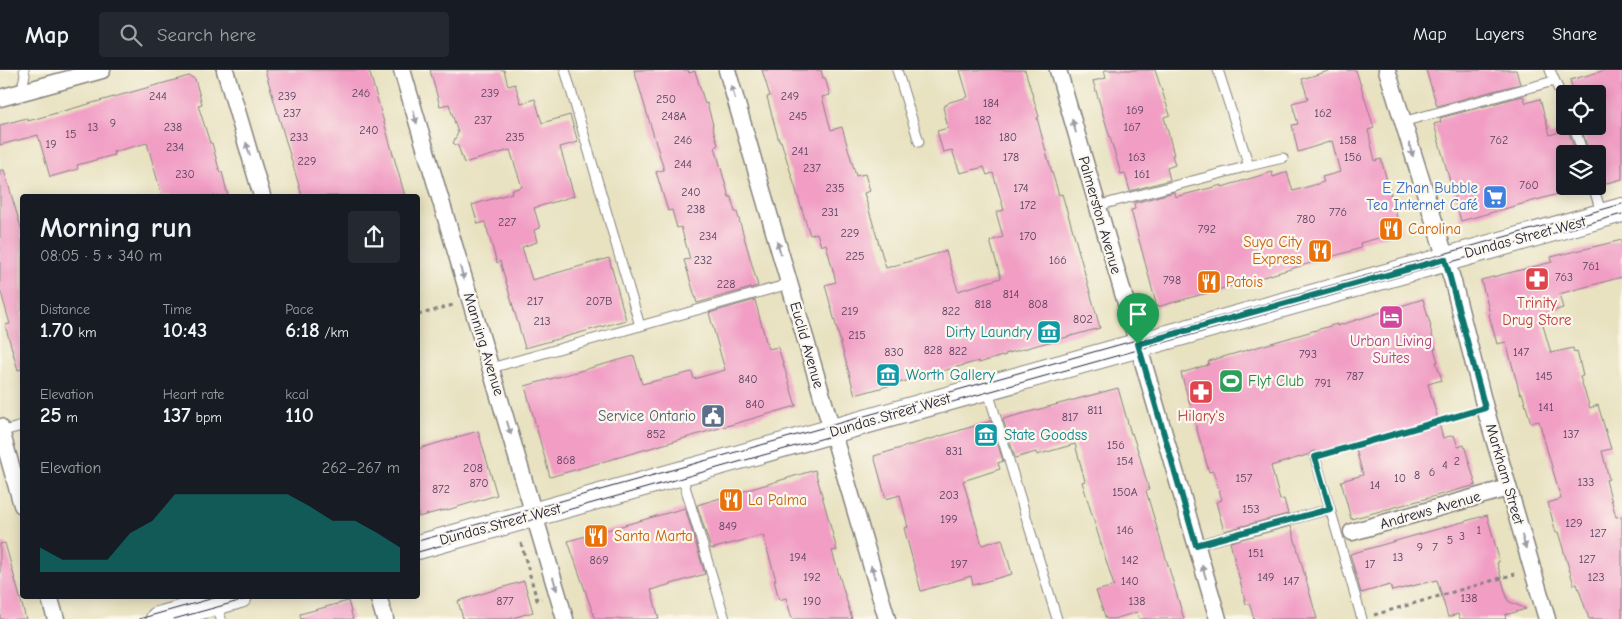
<!DOCTYPE html>
<html lang="en">
<head>
<meta charset="utf-8">
<style>
  :root { --surface:#171b24; --page:#242831; --text:#f1f3f6; --muted:#9ea1a6; --line:#363941; --accent:#0f766e }
  body { margin:0; font-family:"Comic Neue",sans-serif; background:var(--page); color:var(--text); height:100vh; display:flex; flex-direction:column; font-size:19px; white-space:nowrap }
  * { box-sizing:border-box; margin:0 }
  p { font-size:16px; color:var(--muted) }
  .icon { flex:none; width:28px; height:28px; fill:none; stroke:currentColor; stroke-width:2; stroke-linecap:round; stroke-linejoin:round }
  .map { position:relative; flex:1; overflow:hidden }
  .details { position:absolute; left:20px; top:124px; width:400px; height:405px; display:flex; flex-direction:column; background:var(--surface); border-radius:5px; box-shadow:0 2px 12px #0003 }
  .details>* { flex:none }
  .buttons { position:absolute; left:1556px; top:15px; display:grid; gap:10px }
  .buttons a { display:grid; place-items:center; width:50px; height:50px; border-radius:5px; background:var(--surface); box-shadow:0 2px 12px #0003; font-size:25px }
  .pin { position:absolute; display:grid; place-items:center; width:42px; height:42px; color:#fff; margin:-51px -21px; border-radius:50% 50% 50% 0; rotate:-45deg; box-shadow:0 0 5px #0007 }
  .pin .icon { rotate:45deg }
  .round { display:grid; place-items:center; flex:none; width:52px; height:52px; border-radius:5px; background:var(--page) }
  .summary { display:flex; align-items:center; justify-content:space-between; height:85px; padding:0 20px }
  h1 { font-size:28px; font-weight:800; line-height:38px }
  .metrics { display:grid; grid-template-columns:repeat(3,1fr); gap:8px; height:85px; padding:5px 20px }
  .metrics div { display:grid; align-content:center }
  .metrics b { font-size:21px; font-weight:800 }
  .metrics small { font-size:14px; font-weight:400 }
  .metrics p { font-size:14px }
  .chart { height:140px; padding:10px 20px }
  .chart p { display:flex; justify-content:space-between }
  .chart svg { width:100%; height:90px; margin-top:5px; fill:var(--accent); opacity:.7 }
  header { display:flex; align-items:center; gap:30px; box-sizing:border-box; height:70px; padding:0 25px; background:var(--surface); border-bottom:1px solid var(--line) }
  header strong { font-size:24px }
  nav { display:flex; gap:28px; margin-inline-start:auto; font-size:18px }
  .search { width:350px; height:45px; background:var(--page); display:flex; align-items:center; gap:12px; box-sizing:border-box; padding:0 18px; border-radius:5px; color:var(--muted); font-size:19px }
  .map>svg:first-child { display:block }
</style>
</head>
<body>
<header>
<strong>Map</strong>
<div class="search"><svg class="icon" aria-label="search" viewBox="0 0 24 24"><circle cx="10" cy="10" r="6"/><path d="M15 15l6 6"/></svg>Search here</div>
<nav><a>Map</a><a>Layers</a><a>Share</a></nav>
</header>
<div class="map">
<svg width="1622" height="549" viewBox="0 0 1622 549">
  <rect width="100%" height="100%" fill="#fbf7ec"/>
  <filter id="ink" filterUnits="userSpaceOnUse"><feTurbulence type="fractalNoise" baseFrequency=".02" numOctaves="2"/><feDisplacementMap in="SourceGraphic" scale="10" xChannelSelector="R" yChannelSelector="G"/><feConvolveMatrix kernelMatrix="1 2 1 2 8 2 1 2 1" color-interpolation-filters="sRGB"/></filter>
  <filter id="wash" filterUnits="userSpaceOnUse"><feTurbulence type="fractalNoise" baseFrequency=".0096" numOctaves="4" result="noise"/><feDisplacementMap in="SourceGraphic" scale="20" xChannelSelector="R" yChannelSelector="G"/><feGaussianBlur stdDeviation="1.12" result="paint"/><feColorMatrix in="noise" values="0 0 0 0 0 0 0 0 0 0 0 0 0 0 0 0 0 1.4 0 .05"/><feComposite in="paint" operator="in"/></filter>
  <g filter="url(#wash)">
    <rect width="100%" height="100%" fill="#e8e2c1"/>
    <g id="blocks">
      <g fill="#f19dc4">
        <polygon points="265,0 369,0 405,126 302,126"/>
        <polygon points="430,0 504,0 508,16 515,14 521,33 535,29 542,53 570,45 578,72 560,77 574,126 534,138 540,158 534,160 537,172 522,177 532,210 609,188 626,250 525,278 500,191 497,193 485,152 478,154 472,135 512,123 511,120 522,117 510,80 464,93 458,76 453,73 458,63 449,34 440,36"/>
        <polygon points="634,0 688,0 689,3 695,1 705,34 707,33 713,55 712,55 718,75 715,77 729,127 731,127 735,142 737,142 758,216 697,233 684,190 690,189 681,157 677,158 672,140 668,141 656,102 664,100"/>
        <polygon points="762,0 821,0 823,8 825,8 830,25 822,27 831,60 842,57 856,106 865,104 870,121 864,123 886,198 946,181 958,221 1001,208 990,171 1003,167 996,142 1004,140 993,103 987,105 984,97 960,103 952,80 943,82 937,61 948,58 943,37 950,32 968,27 960,0 1025,0 1039,47 1037,48 1048,89 1059,125 1062,124 1075,168 1100,258 1005,284 1006,285 979,293 979,291 855,325 825,215 836,212 826,174 821,176 817,163 810,165 807,156 781,71 779,71 767,27 770,26"/>
        <polygon points="1104,0 1155,0 1170,45 1164,47 1174,85 1172,85 1175,95 1167,98 1170,110 1130,121 1125,103 1121,104 1093,11 1106,8"/>
        <polygon points="1332,0 1356,0 1374,58 1368,60 1375,91 1381,89 1401,162 1360,173 1361,178 1267,206 1157,237 1131,140 1135,139 1134,133 1174,122 1175,127 1222,115 1222,117 1272,102 1273,107 1287,102 1293,121 1324,112 1322,107 1340,102 1332,71 1298,82 1292,55 1298,54 1292,33 1308,29 1302,9"/>
        <polygon points="1426,0 1516,0 1520,14 1437,36"/>
        <polygon points="1606,0 1622,0 1622,109 1600,115 1598,106 1598,84 1589,84 1581,56 1598,56 1598,24 1574,24 1570,10"/>
        <polygon points="189,6 195,9 202,34 198,35 210,73 212,73 220,103 222,102 228,126 162,126 147,73 113,82 114,85 77,95 78,99 50,107 38,65 0,75 0,55 27,48 28,51"/>
        <polygon points="1523,26 1526,33 1540,29 1550,65 1568,59 1576,84 1565,84 1565,122 1461,151 1434,54 1441,52 1440,48"/>
        <polygon points="0,100 4,100 22,161 22,299 18,300 5,255 10,254 0,219"/>
        <polygon points="1622,170 1622,207 1559,224 1563,238 1540,245 1551,283 1573,278 1574,282 1577,281 1583,306 1580,307 1590,338 1598,335 1611,379 1602,381 1609,409 1606,410 1616,447 1622,446 1622,549 1589,549 1577,514 1574,515 1558,462 1556,463 1548,433 1561,429 1539,351 1531,353 1522,323 1520,324 1506,272 1497,274 1489,245 1490,244 1481,210 1552,192 1551,187"/>
        <polygon points="1423,229 1431,257 1430,257 1436,279 1434,279 1438,292 1436,292 1442,310 1428,314 1443,368 1454,365 1458,377 1464,375 1476,415 1351,449 1341,411 1363,405 1354,372 1318,382 1314,381 1310,384 1271,396 1280,430 1284,429 1288,444 1224,461 1216,432 1222,430 1213,401 1209,402 1181,303 1208,295 1209,291 1337,254 1337,256"/>
        <polygon points="755,230 768,279 778,277 796,336 550,407 525,316 634,286 642,314 692,302 694,309 725,300 709,243"/>
        <polygon points="1118,318 1131,364 1132,363 1139,384 1149,420 1146,421 1184,549 1139,549 1137,542 1114,549 1106,549 1096,521 1114,516 1082,412 1085,411 1075,374 1037,385 1036,382 1015,388 1003,349"/>
        <polygon points="991,351 1003,391 998,393 1000,399 963,411 982,475 1002,469 1012,504 973,515 971,506 921,521 904,458 908,457 900,425 886,429 874,386"/>
        <polygon points="478,361 497,425 444,441 444,440 418,447 418,379"/>
        <polygon points="815,400 837,480 832,481 852,549 792,549 786,528 779,530 774,510 776,510 763,465 711,479 697,435"/>
        <polygon points="685,438 705,504 651,520 659,549 595,549 568,471"/>
        <polygon points="1487,445 1498,485 1499,492 1497,493 1508,531 1526,539 1505,545 1506,549 1460,549 1458,544 1448,547 1437,510 1392,521 1390,515 1361,523 1350,484"/>
        <polygon points="1291,456 1317,549 1254,549 1249,533 1246,534 1230,472"/>
        <polygon points="5,473 26,549 0,549 0,474"/>
        <polygon points="524,511 533,542 509,549 463,549 458,531"/>
        <polygon points="348,531 353,549 301,549 300,544"/>
      </g>
    </g>
  </g>
  <g filter="url(#ink)">
    <use href="#blocks" fill-opacity="0" stroke="#85827e" stroke-width="1"/>
    <g fill="none" stroke-linecap="round" stroke-linejoin="round">
      <defs>
        <g id="service">
          <polyline points="565,0 640,256"/>
          <polyline points="897,0 919,72"/>
          <polyline points="1550,0 1565,34"/>
          <polyline points="21,22 25,5 24,0"/>
          <polyline points="1402,52 1554,11"/>
          <polyline points="1574,56 1583,84"/>
          <polyline points="1249,96 1283,88"/>
          <polyline points="1593,116 1602,145"/>
          <polyline points="1097,136 1249,96 1218,0"/>
          <polyline points="491,298 789,214"/>
          <polyline points="987,318 1057,549"/>
          <polyline points="0,362 22,356"/>
          <polyline points="1315,387 1362,549"/>
          <polyline points="681,403 725,549"/>
          <polyline points="1196,475 1330,439"/>
          <polyline points="216,534 221,549"/>
        </g>
        <g id="minor">
          <polyline points="225,0 262,126"/>
          <polyline points="402,0 565,549"/>
          <polyline points="727,0 887,549"/>
          <polyline points="1058,0 1218,549"/>
          <polyline points="1387,0 1453,212 1485,338 1547,549"/>
          <polyline points="0,28 102,0"/>
          <polyline points="0,357 22,435"/>
          <polyline points="1352,462 1508,418"/>
          <polyline points="49,526 56,549"/>
          <polyline points="378,526 385,549"/>
        </g>
        <g id="secondary">
          <polyline points="418,477 1622,140"/>
          <polyline points="158,549 240,526"/>
        </g>
      </defs>
      <use href="#service" stroke="#85827e" stroke-width="11"/>
      <use href="#minor" stroke="#85827e" stroke-width="19"/>
      <use href="#secondary" stroke="#85827e" stroke-width="26"/>
      <g stroke="#85827e" stroke-width="3" stroke-dasharray="4 4" stroke-linecap="butt">
        <polyline points="418,245 453,235"/>
        <polyline points="1327,383 1468,343"/>
        <polyline points="521,473 537,530 542,529"/>
        <polyline points="1374,545 1515,504"/>
      </g>
      <use href="#service" stroke="#fff" stroke-width="9"/>
      <use href="#minor" stroke="#fff" stroke-width="16"/>
      <use href="#secondary" stroke="#fff" stroke-width="24"/>
      <g stroke="#22223b" stroke-width="1">
        <polyline points="418,471 1622,134"/>
        <polyline points="418,482 1622,144"/>
        <polyline points="139,549 221,526"/>
        <polyline points="174,549 257,526"/>
      </g>
    </g>
    <defs><path id="oneway-solid" d="M-6-.8H1V-3.2L6.5 0L1 3.2V.8H-6Z" transform="scale(1.25)"/></defs>
    <g fill="#9c9ca7">
      <use href="#oneway-solid" transform="translate(733 22) rotate(-106)"/>
      <use href="#oneway-solid" transform="translate(415 47) rotate(74)"/>
      <use href="#oneway-solid" transform="translate(1074 56) rotate(-106)"/>
      <use href="#oneway-solid" transform="translate(248 79) rotate(-106)"/>
      <use href="#oneway-solid" transform="translate(1411 80) rotate(73)"/>
      <use href="#oneway-solid" transform="translate(779 178) rotate(-106)"/>
      <use href="#oneway-solid" transform="translate(462 203) rotate(73)"/>
      <use href="#oneway-solid" transform="translate(509 358) rotate(73)"/>
      <use href="#oneway-solid" transform="translate(1524 472) rotate(73)"/>
      <use href="#oneway-solid" transform="translate(873 502) rotate(-106)"/>
      <use href="#oneway-solid" transform="translate(1204 502) rotate(-107)"/>
      <use href="#oneway-solid" transform="translate(555 514) rotate(74)"/>
    </g>
  </g>
  <g fill="none" stroke-linecap="round" stroke-linejoin="round" filter="url(#ink)">
    <defs>
      <polygon id="route" points="1445,189 1485,338 1315,387 1330,439 1196,475 1138,274"/>
    </defs>
    <use href="#route" stroke="#fff" stroke-width="10"/>
    <use href="#route" stroke="#0f766e" stroke-width="6"/>
  </g>
  <defs>
    <symbol id="supermarket-square" viewBox="-11 -11 22 22"><rect x="-9" y="-9" width="18" height="18" rx="4" fill="#3f7fe0" stroke="#fbf7ec"/><path d="M-6-5.5h2.5l.6 2H6L4.5 2H-2.5L-4.4-4H-6ZM-1.5 3.2a1.3 1.3 0 1 0 .1 0ZM3 3.2a1.3 1.3 0 1 0 .1 0Z" fill="#fff"/></symbol>
    <symbol id="restaurant-square" viewBox="-11 -11 22 22"><rect x="-9" y="-9" width="18" height="18" rx="4" fill="#e8710a" stroke="#fbf7ec"/><path d="M-5-6h1v4h1v-4h1v4h1v-4h1v5L-1.5 .5V6h-2V.5L-5-1ZM5-6V6H3V1.5H1.5Q1.5-4 5-6Z" fill="#fff"/></symbol>
    <symbol id="pharmacy-square" viewBox="-11 -11 22 22"><rect x="-9" y="-9" width="18" height="18" rx="4" fill="#e0444e" stroke="#fbf7ec"/><path d="M-2-6h4v4h4v4h-4v4h-4v-4h-4v-4h4Z" fill="#fff"/></symbol>
    <symbol id="hotel-square" viewBox="-11 -11 22 22"><rect x="-9" y="-9" width="18" height="18" rx="4" fill="#d1479c" stroke="#fbf7ec"/><path d="M-6-4.5h1.5V1H6V5H4.5V3h-9V5H-6ZM-4 0a1.8 1.8 0 1 1 3.6 0ZM.5 0V-2.5h3Q6-2.5 6 0Z" fill="#fff"/></symbol>
    <symbol id="museum-square" viewBox="-11 -11 22 22"><rect x="-9" y="-9" width="18" height="18" rx="4" fill="#0f9aa8" stroke="#fbf7ec"/><path d="M0-6L6-3V-2H-6V-3ZM-5-1h2V3h-2ZM-1-1h2V3h-2ZM3-1h2V3H3ZM-6 4H6V6H-6Z" fill="#fff"/></symbol>
    <symbol id="stadium-square" viewBox="-11 -11 22 22"><rect x="-9" y="-9" width="18" height="18" rx="4" fill="#2e9e5b" stroke="#fbf7ec"/><path d="M0-5a6.5 5 0 1 0 0 10a6.5 5 0 1 0 0-10ZM-3.5-1.8h7v3.6h-7Z" fill="#fff"/></symbol>
    <symbol id="civic-square" viewBox="-11 -11 22 22"><rect x="-9" y="-9" width="18" height="18" rx="4" fill="#5c6f8a" stroke="#fbf7ec"/><path d="M-.6-6.5H3V-4.5H.6V-3L4-1V1h2V6H-6V1h2V-1L-.6-3ZM-1.2 2.5V6h2.4V2.5Z" fill="#fff"/></symbol>
  </defs>
  <g fill-rule="evenodd">
    <use href="#supermarket-square" x="1481" y="113" width="28" height="28"/>
    <use href="#restaurant-square" x="1377" y="145" width="28" height="28"/>
    <use href="#restaurant-square" x="1306" y="167" width="28" height="28"/>
    <use href="#pharmacy-square" x="1523" y="195" width="28" height="28"/>
    <use href="#restaurant-square" x="1195" y="198" width="28" height="28"/>
    <use href="#hotel-square" x="1377" y="233" width="28" height="28"/>
    <use href="#museum-square" x="1035" y="248" width="28" height="28"/>
    <use href="#museum-square" x="874" y="291" width="28" height="28"/>
    <use href="#stadium-square" x="1217" y="297" width="28" height="28"/>
    <use href="#pharmacy-square" x="1187" y="308" width="28" height="28"/>
    <use href="#civic-square" x="699" y="332" width="28" height="28"/>
    <use href="#museum-square" x="972" y="351" width="28" height="28"/>
    <use href="#restaurant-square" x="717" y="416" width="28" height="28"/>
    <use href="#restaurant-square" x="582" y="452" width="28" height="28"/>
  </g>
  <g text-anchor="middle" dominant-baseline="central" stroke-width="4.5" stroke-linejoin="round" paint-order="stroke">
    <g font-size="12" fill="#56415d">
      <text x="361" y="23">246</text>
      <text x="490" y="23">239</text>
      <text x="158" y="26">244</text>
      <text x="287" y="26">239</text>
      <text x="790" y="26">249</text>
      <text x="666" y="29">250</text>
      <text x="991" y="33">184</text>
      <text x="1135" y="40">169</text>
      <text x="292" y="43">237</text>
      <text x="1323" y="43">162</text>
      <text x="674" y="46">248A</text>
      <text x="798" y="46">245</text>
      <text x="483" y="50">237</text>
      <text x="983" y="50">182</text>
      <text x="113" y="53">9</text>
      <text x="93" y="57">13</text>
      <text x="173" y="57">238</text>
      <text x="1132" y="57">167</text>
      <text x="369" y="60">240</text>
      <text x="71" y="64">15</text>
      <text x="299" y="67">233</text>
      <text x="515" y="67">235</text>
      <text x="1008" y="67">180</text>
      <text x="683" y="70">246</text>
      <text x="1348" y="70">158</text>
      <text x="1499" y="70">762</text>
      <text x="51" y="74">19</text>
      <text x="175" y="77">234</text>
      <text x="800" y="81">241</text>
      <text x="1011" y="87">178</text>
      <text x="1137" y="87">163</text>
      <text x="1353" y="87">156</text>
      <text x="307" y="91">229</text>
      <text x="683" y="94">244</text>
      <text x="812" y="98">237</text>
      <text x="185" y="104">230</text>
      <text x="1142" y="104">161</text>
      <text x="1529" y="115">760</text>
      <text x="835" y="118">235</text>
      <text x="1021" y="118">174</text>
      <text x="691" y="122">240</text>
      <text x="1028" y="135">172</text>
      <text x="696" y="139">238</text>
      <text x="830" y="142">231</text>
      <text x="1338" y="142">776</text>
      <text x="1306" y="149">780</text>
      <text x="507" y="152">227</text>
      <text x="1207" y="159">792</text>
      <text x="850" y="163">229</text>
      <text x="708" y="166">234</text>
      <text x="1028" y="166">170</text>
      <text x="855" y="186">225</text>
      <text x="703" y="190">232</text>
      <text x="1058" y="190">166</text>
      <text x="1591" y="196">761</text>
      <text x="1564" y="207">763</text>
      <text x="1172" y="210">798</text>
      <text x="726" y="214">228</text>
      <text x="1011" y="224">814</text>
      <text x="535" y="231">217</text>
      <text x="599" y="231">207B</text>
      <text x="983" y="234">818</text>
      <text x="1038" y="234">808</text>
      <text x="850" y="241">219</text>
      <text x="951" y="241">822</text>
      <text x="1083" y="249">802</text>
      <text x="542" y="251">213</text>
      <text x="857" y="265">215</text>
      <text x="933" y="280">828</text>
      <text x="958" y="281">822</text>
      <text x="894" y="282">830</text>
      <text x="1521" y="282">147</text>
      <text x="1308" y="284">793</text>
      <text x="1355" y="306">787</text>
      <text x="1544" y="306">145</text>
      <text x="748" y="309">840</text>
      <text x="1323" y="313">791</text>
      <text x="755" y="334">840</text>
      <text x="1546" y="337">141</text>
      <text x="1095" y="340">811</text>
      <text x="1070" y="347">817</text>
      <text x="656" y="364">852</text>
      <text x="1571" y="364">137</text>
      <text x="1116" y="375">156</text>
      <text x="954" y="381">831</text>
      <text x="566" y="390">868</text>
      <text x="1125" y="391">154</text>
      <text x="1457" y="391">2</text>
      <text x="1445" y="395">4</text>
      <text x="473" y="398">208</text>
      <text x="1432" y="402">6</text>
      <text x="1417" y="405">8</text>
      <text x="1244" y="408">157</text>
      <text x="1400" y="408">10</text>
      <text x="1586" y="412">133</text>
      <text x="479" y="413">870</text>
      <text x="1375" y="415">14</text>
      <text x="441" y="419">872</text>
      <text x="1125" y="422">150A</text>
      <text x="949" y="425">203</text>
      <text x="1251" y="439">153</text>
      <text x="949" y="449">199</text>
      <text x="1574" y="453">129</text>
      <text x="728" y="456">849</text>
      <text x="1125" y="460">146</text>
      <text x="1479" y="460">1</text>
      <text x="1598" y="463">127</text>
      <text x="1462" y="466">3</text>
      <text x="1450" y="470">5</text>
      <text x="1420" y="477">9</text>
      <text x="1435" y="477">7</text>
      <text x="1256" y="483">151</text>
      <text x="798" y="487">194</text>
      <text x="1398" y="487">13</text>
      <text x="1587" y="489">127</text>
      <text x="599" y="490">869</text>
      <text x="1130" y="490">142</text>
      <text x="959" y="494">197</text>
      <text x="1370" y="494">17</text>
      <text x="812" y="507">192</text>
      <text x="1266" y="507">149</text>
      <text x="1596" y="507">123</text>
      <text x="1130" y="511">140</text>
      <text x="1291" y="511">147</text>
      <text x="1469" y="528">138</text>
      <text x="505" y="531">877</text>
      <text x="812" y="531">190</text>
      <text x="1137" y="531">138</text>
    </g>
    <g font-size="15" fill="#366cbe" stroke="#fbf7ec" text-anchor="end">
      <text x="1478" y="118">E Zhan Bubble<tspan x="1478" dy="17">Tea Internet Café</tspan></text>
    </g>
    <g font-size="15" fill="#22223b" stroke="#fbf7ec">
      <text transform="translate(1100 145) rotate(74)">Palmerston Avenue</text>
      <text transform="translate(1525 167) rotate(-15)">Dundas Street West</text>
      <text transform="translate(484 274) rotate(73)">Manning Avenue</text>
      <text transform="translate(807 275) rotate(74)">Euclid Avenue</text>
      <text transform="translate(890 345) rotate(-16)">Dundas Street West</text>
      <text transform="translate(1505 404) rotate(74)">Markham Street</text>
      <text transform="translate(1430 440) rotate(-16)">Andrews Avenue</text>
      <text transform="translate(500 454) rotate(-15)">Dundas Street West</text>
    </g>
    <g font-size="15" fill="#c56008" stroke="#fbf7ec" text-anchor="start">
      <text x="1408" y="159">Carolina</text>
      <text x="1302" y="172" text-anchor="end">Suya City<tspan x="1302" dy="17">Express</tspan></text>
      <text x="1226" y="212">Patois</text>
      <text x="748" y="430">La Palma</text>
      <text x="614" y="466">Santa Marta</text>
    </g>
    <g font-size="15" fill="#be3a42" stroke="#fbf7ec">
      <text x="1537" y="233">Trinity<tspan x="1537" dy="17">Drug Store</tspan></text>
      <text x="1201" y="346">Hilary's</text>
    </g>
    <g font-size="15" fill="#0d838f" stroke="#fbf7ec" text-anchor="start">
      <text x="1032" y="262" text-anchor="end">Dirty Laundry</text>
      <text x="906" y="305">Worth Gallery</text>
      <text x="1004" y="365">State Goodss</text>
    </g>
    <g font-size="15" fill="#b23c85" stroke="#fbf7ec">
      <text x="1391" y="271">Urban Living<tspan x="1391" dy="17">Suites</tspan></text>
    </g>
    <g font-size="15" fill="#27864d" stroke="#fbf7ec" text-anchor="start">
      <text x="1248" y="311">Flyt Club</text>
    </g>
    <g font-size="15" fill="#4e5e75" stroke="#fbf7ec" text-anchor="end">
      <text x="696" y="346">Service Ontario</text>
    </g>
  </g>
</svg>
<div class="buttons">
<a><svg class="icon" aria-label="locate" viewBox="0 0 24 24"><circle cx="12" cy="12" r="6"/><path d="M12 2v4M12 18v4M2 12h4M18 12h4"/></svg></a>
<a><svg class="icon" aria-label="layers" viewBox="0 0 24 24"><path d="M12 4l9 5-9 5-9-5zM3 14l9 5 9-5"/></svg></a>
</div>
<div class="pin" style="left:1138px;top:274px;background:#1e9e55"><svg class="icon" aria-label="arrive" viewBox="0 0 24 24"><path d="M6 21V4h12l-3 4 3 4H6"/></svg></div>
<section class="details">
<div class="summary"><div><h1>Morning run</h1><p>08:05 · 5 × 340 m</p></div><a class="round"><svg class="icon" aria-label="share" viewBox="0 0 24 24"><path d="M12 15V3M7 8l5-5 5 5M5 13v7h14v-7"/></svg></a></div>
<div class="metrics">
<div><p>Distance</p><b>1.70<small> km</small></b></div>
<div><p>Time</p><b>10:43</b></div>
<div><p>Pace</p><b>6:18<small> /km</small></b></div>
</div>
<div class="metrics">
<div><p>Elevation</p><b>25<small> m</small></b></div>
<div><p>Heart rate</p><b>137<small> bpm</small></b></div>
<div><p>kcal</p><b>110</b></div>
</div>
<div class="chart"><p><span>Elevation</span>262–267 m</p>
<svg viewBox="0 0 160 44" preserveAspectRatio="none"><path d="M0 44V32L10 38L20 38L30 38L40 25L50 19L60 6L70 6L80 6L90 6L100 6L110 6L120 12L130 19L140 19L150 25L160 32V44z"/></svg>
</div>
</section>
</div>
</body>
</html>
